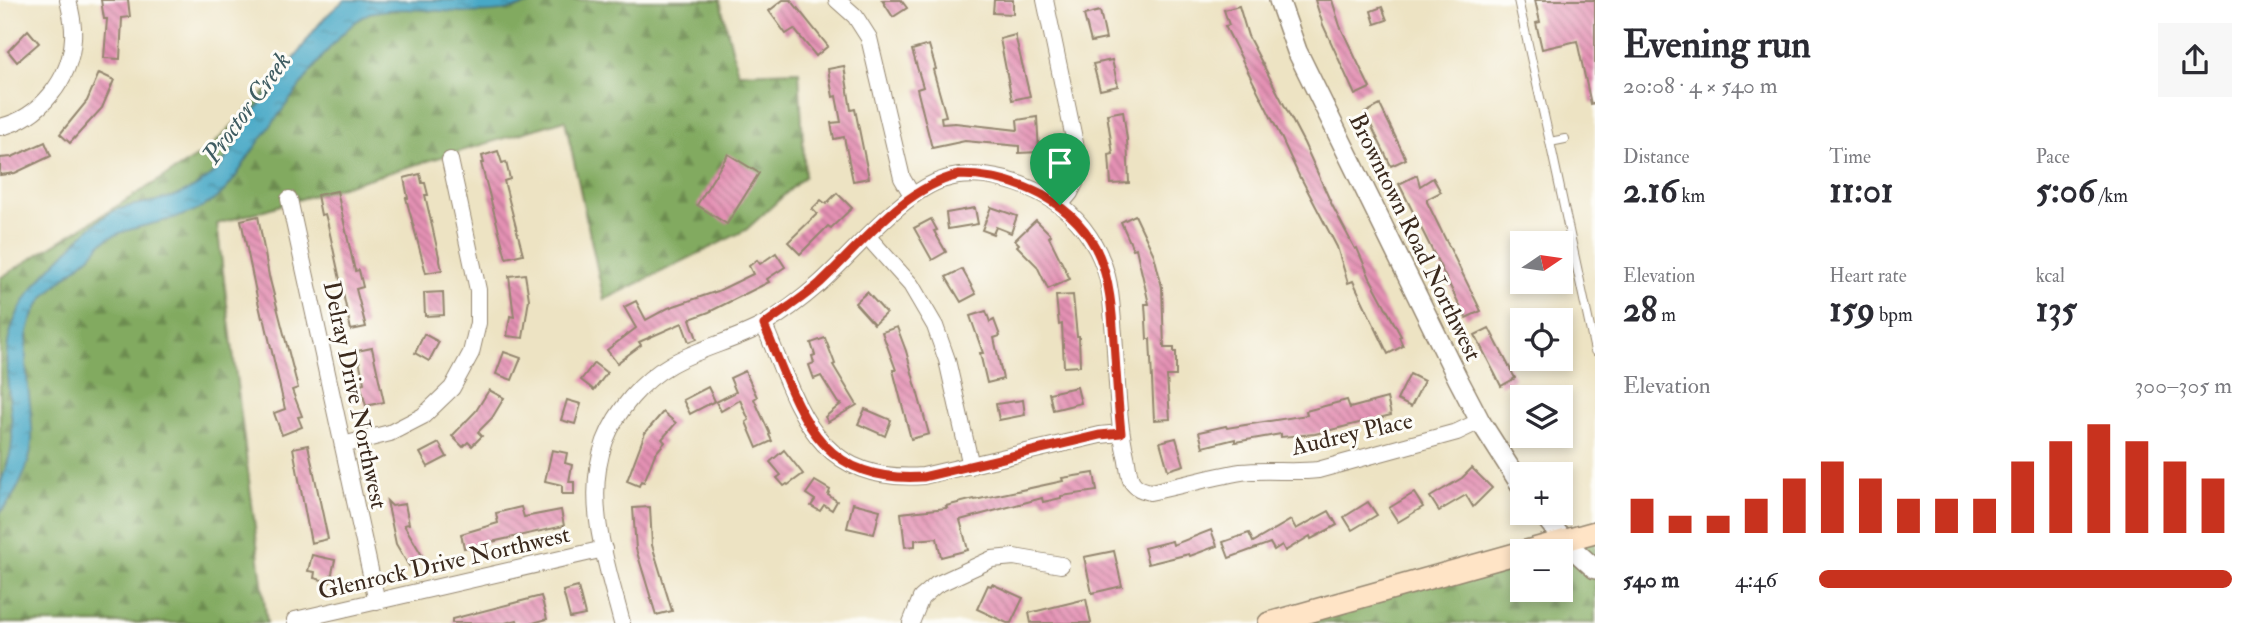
<!DOCTYPE html>
<html lang="en">
<head>
<meta charset="utf-8">
<style>
  :root { --surface:#fff; --page:#f7f7f7; --text:#2b2b33; --muted:#7c7c81; --accent:#c8321e }
  body { margin:0; font-family:"IM FELL Double Pica",serif; background:var(--page); color:var(--text); height:100vh; display:flex; flex-direction:column; font-size:26px; white-space:nowrap }
  * { box-sizing:border-box; margin:0 }
  p { font-size:23px; color:var(--muted) }
  .icon { flex:none; width:38px; height:38px; fill:none; stroke:currentColor; stroke-width:2; stroke-linecap:round; stroke-linejoin:round }
  .map { position:relative; flex:1; overflow:hidden }
  .sheet { display:flex; flex-direction:column; background:var(--surface); width:665px }
  .sheet>* { flex:none }
  .needle { width:46px; rotate:77deg }
  .tools { position:absolute; left:1510px; top:231px; display:grid; gap:14px }
  .tools a { display:grid; place-items:center; width:63px; height:63px; border-radius:0px; background:var(--surface); box-shadow:0 4px 10px #0003; font-size:35px }
  .pin { position:absolute; display:grid; place-items:center; width:60px; height:60px; color:#fff; margin:-72px -30px; border-radius:50% 50% 50% 0; rotate:-45deg; box-shadow:0 0 7px #0007 }
  .pin .icon { rotate:45deg }
  .round { display:grid; place-items:center; flex:none; width:74px; height:74px; border-radius:0px; background:var(--page) }
  .summary { display:flex; align-items:center; justify-content:space-between; height:119px; padding:0 28px }
  h1 { font-size:38px; font-weight:700; line-height:52px }
  .figures { display:grid; grid-template-columns:repeat(3,1fr); gap:10px; height:119px; padding:7px 28px }
  .figures div { display:grid; align-content:center }
  .figures b { font-size:35px; font-weight:700 }
  .figures small { font-size:19px; font-weight:400 }
  .figures p { font-size:19px }
  .chart { height:196px; padding:14px 28px }
  .chart p { display:flex; justify-content:space-between }
  .chart svg { width:100%; height:126px; margin-top:7px; stroke:var(--accent); stroke-width:6 }
  ul { padding:0 28px; list-style:none; font-size:23px }
  li { display:grid; grid-template-columns:112px 84px 1fr; align-items:center; height:52px }
  li i { height:18px; border-radius:9px; background:var(--accent) }
  main { display:flex; flex:1; min-height:0 }
  .map>svg:first-child { display:block }
</style>
</head>
<body>
<main>
<div class="map">
<svg width="1595" height="623" viewBox="0 0 1595 623">
  <defs>
    <pattern id="forest-firs" width="22" height="20" patternUnits="userSpaceOnUse" patternTransform="scale(1.75)"><rect width="22" height="20" fill="#82aa60"/><path d="M5 1l3.5 6h-7zM16 11l3.5 6h-7z" fill="#6c8b4f"/></pattern>
    <pattern id="water-ripples" width="26" height="14" patternUnits="userSpaceOnUse" patternTransform="scale(1.75)"><rect width="26" height="14" fill="#46a8c6"/><path d="M2 4q2-2 4 0t4 0M15 11q2-2 4 0t4 0" fill="none" stroke="#3c89a0"/></pattern>
    <pattern id="building-back-hatch" width="6" height="6" patternUnits="userSpaceOnUse" patternTransform="scale(1.75)"><rect width="6" height="6" fill="#e491b4"/><path d="M-1 5l2 2M0 0l6 6M5-1l2 2" fill="none" stroke="#ba7792"/></pattern>
  </defs>
  <rect width="100%" height="100%" fill="#fdfcf7"/>
  <filter id="ink" filterUnits="userSpaceOnUse"><feTurbulence type="fractalNoise" baseFrequency=".0143" numOctaves="2"/><feDisplacementMap in="SourceGraphic" scale="14" xChannelSelector="R" yChannelSelector="G"/><feConvolveMatrix kernelMatrix="1 2 1 2 8 2 1 2 1" color-interpolation-filters="sRGB"/></filter>
  <filter id="wash" filterUnits="userSpaceOnUse"><feTurbulence type="fractalNoise" baseFrequency=".00686" numOctaves="4" result="noise"/><feDisplacementMap in="SourceGraphic" scale="28" xChannelSelector="R" yChannelSelector="G"/><feGaussianBlur stdDeviation="1.57" result="paint"/><feColorMatrix in="noise" values="0 0 0 0 0 0 0 0 0 0 0 0 0 0 0 0 0 1.4 0 .05"/><feComposite in="paint" operator="in"/></filter>
  <g filter="url(#wash)">
    <rect width="100%" height="100%" fill="#ede3c3"/>
    <g fill="url(#forest-firs)" stroke="#5e6a3f" stroke-width="2">
      <polygon points="406,0 720,0 738,73 799,71 805,176 746,230 604,300 565,120 217,224 267,623 0,623 0,278 208,150 332,25"/>
      <polygon points="1595,530 1595,623 1274,623 1522,553 1522,590 1561,590 1561,551"/>
    </g>
    <path fill="url(#water-ripples)" stroke="#406972" stroke-width="2" d="M 345,0 L 539,0 C 483,27 426,0 369,13 C 344,27 327,51 310,73 C 291,98 272,124 253,150 C 242,166 234,183 219,196 C 191,220 152,221 120,233 C 116,235 110,237 106,240 C 100,243 96,250 91,255 C 75,270 54,284 41,302 C 11,343 35,397 32,442 C 30,467 17,494 0,513 C 0,504 0,490 1,482 C 6,467 11,457 12,442 C 14,411 4,382 7,352 C 10,308 42,275 72,246 C 84,233 96,221 112,212 C 128,204 147,204 164,199 C 184,194 204,184 218,168 C 232,154 242,132 252,115 C 262,100 274,87 284,73 C 306,44 315,22 345,0 Z"/>
    <g id="blocks">
      <g fill="url(#building-back-hatch)">
        <polygon points="101,0 128,0 130,17 122,18 120,59 104,58 107,19 104,19"/>
        <polygon points="783,0 791,0 828,46 816,56 794,29 786,34 769,11"/>
        <polygon points="882,0 901,0 907,8 893,17"/>
        <polygon points="994,0 1013,0 1013,14 993,13"/>
        <polygon points="1315,0 1332,0 1340,26 1370,88 1355,95 1323,25"/>
        <polygon points="1535,0 1595,0 1595,103 1591,104 1577,41 1542,49 1536,23 1540,22"/>
        <polygon points="1239,6 1248,36 1304,143 1332,205 1355,249 1357,248 1370,278 1401,336 1399,337 1403,346 1388,354 1353,281 1348,283 1337,247 1301,178 1300,178 1282,139 1225,26 1229,25 1224,10"/>
        <polygon points="1382,7 1387,20 1375,24 1371,11"/>
        <polygon points="1100,11 1106,39 1091,42 1084,15"/>
        <polygon points="28,30 39,43 17,62 8,51"/>
        <polygon points="1015,35 1030,96 1012,100 1000,39"/>
        <polygon points="929,45 936,69 933,70 946,116 941,117 942,124 955,123 1018,130 1017,120 1037,117 1039,152 1019,153 1019,146 965,141 932,148 917,89 923,87 912,50"/>
        <polygon points="1112,60 1118,86 1100,90 1093,64"/>
        <polygon points="844,66 851,110 855,109 869,178 853,181 844,137 834,139 831,123 841,122 836,96 833,97 828,69"/>
        <polygon points="99,73 114,80 102,108 70,143 60,134 87,101"/>
        <polygon points="1380,105 1406,159 1391,166 1365,113"/>
        <polygon points="1123,111 1127,139 1129,183 1111,184 1109,155 1113,154 1107,114"/>
        <polygon points="45,142 51,156 15,173 0,175 0,158 12,157"/>
        <polygon points="498,151 502,163 506,162 510,179 504,181 523,254 506,258 481,163 484,163 482,156"/>
        <polygon points="728,154 759,173 727,224 697,205"/>
        <polygon points="420,174 422,183 425,183 428,195 425,195 442,270 426,273 406,198 408,198 404,178"/>
        <polygon points="1417,175 1420,186 1433,178 1441,192 1427,199 1427,202 1481,311 1466,318 1399,184"/>
        <polygon points="337,191 355,271 359,270 363,287 356,289 366,327 351,330 328,225 325,214 321,215 317,195"/>
        <polygon points="837,193 852,208 831,228 828,226 800,254 788,242 817,214 812,209 821,200 826,204"/>
        <polygon points="991,207 1017,216 1011,233 996,227 993,234 982,230"/>
        <polygon points="975,208 978,224 948,229 946,213"/>
        <polygon points="1135,215 1154,255 1162,287 1164,348 1174,348 1174,352 1176,352 1176,376 1167,376 1170,419 1154,420 1150,339 1147,339 1146,320 1145,304 1149,304 1136,248 1133,249 1121,222"/>
        <polygon points="258,216 269,276 298,388 292,390 302,416 298,417 302,427 282,435 274,413 285,409 264,317 262,318 257,297 241,220"/>
        <polygon points="931,219 937,230 934,231 946,252 932,260 914,228"/>
        <polygon points="1036,220 1051,235 1049,237 1070,279 1048,289 1037,266 1017,246 1019,244 1015,240"/>
        <polygon points="776,253 785,267 767,279 769,282 709,312 690,319 697,339 689,342 682,323 639,342 641,345 617,363 607,350 636,328 624,307 636,301 646,320 668,308 718,291 753,274 749,266 757,260 760,264"/>
        <polygon points="962,269 976,294 961,302 946,277"/>
        <polygon points="525,274 529,299 523,338 507,336 510,316 514,317 509,276"/>
        <polygon points="443,292 444,315 425,316 424,293"/>
        <polygon points="867,292 886,313 874,324 855,303"/>
        <polygon points="1073,295 1077,336 1079,336 1080,366 1064,367 1062,324 1059,325 1056,296"/>
        <polygon points="986,311 990,322 994,320 1000,336 994,338 1003,379 987,383 980,353 983,353 970,316"/>
        <polygon points="897,327 906,351 929,434 911,439 893,370 896,370 882,332"/>
        <polygon points="1489,328 1515,378 1501,386 1475,335"/>
        <polygon points="424,334 439,342 429,361 415,353"/>
        <polygon points="825,338 835,364 833,365 857,405 828,422 825,417 841,404 838,403 821,376 814,379 809,365 814,363 812,356 815,355 811,343"/>
        <polygon points="372,348 384,402 366,406 360,384 364,383 357,351"/>
        <polygon points="504,352 521,358 512,380 496,374"/>
        <polygon points="594,363 607,373 594,390 581,380"/>
        <polygon points="745,371 757,397 754,399 770,434 769,435 772,441 757,448 746,422 749,420 740,400 721,411 716,402 736,392 730,378"/>
        <polygon points="1410,374 1424,381 1411,407 1397,400"/>
        <polygon points="708,387 715,401 690,414 683,400"/>
        <polygon points="1077,387 1081,403 1053,410 1049,393"/>
        <polygon points="489,390 504,398 492,418 478,432 482,436 472,446 468,442 463,447 452,436 476,411"/>
        <polygon points="1387,398 1391,415 1315,434 1281,437 1281,434 1235,442 1235,439 1203,447 1199,432 1226,426 1227,428 1307,415 1306,411 1347,400 1350,408"/>
        <polygon points="567,400 581,404 575,424 561,420"/>
        <polygon points="1023,400 1025,415 999,420 996,404"/>
        <polygon points="865,409 891,420 885,436 858,424"/>
        <polygon points="663,412 676,423 662,439 665,442 655,454 644,482 641,481 639,486 627,481 645,433"/>
        <polygon points="1176,438 1184,465 1168,470 1160,442"/>
        <polygon points="439,443 447,457 428,467 420,453"/>
        <polygon points="308,445 328,539 311,543 293,448"/>
        <polygon points="552,450 567,453 565,463 572,465 569,482 574,482 574,494 562,494 562,485 545,481"/>
        <polygon points="784,450 803,474 788,485 787,484 784,486 777,478 781,475 770,462"/>
        <polygon points="1472,468 1492,488 1473,507 1466,495 1439,511 1430,497 1462,478"/>
        <polygon points="1094,473 1097,491 1061,496 1061,498 1043,502 1042,498 960,520 968,550 941,557 937,538 915,540 915,546 905,547 901,513 947,508 946,506 974,499 975,500 1063,481 1062,478"/>
        <polygon points="815,481 830,490 828,495 837,501 832,510 824,505 820,511 811,506 815,500 806,494"/>
        <polygon points="1414,493 1423,507 1398,522 1389,508"/>
        <polygon points="387,501 392,506 405,504 409,524 404,525 423,557 409,566 396,544"/>
        <polygon points="1368,502 1377,515 1352,530 1344,517"/>
        <polygon points="853,503 880,510 874,534 847,528"/>
        <polygon points="521,507 524,517 561,510 564,526 464,548 461,534 498,523 496,513"/>
        <polygon points="650,507 652,545 672,611 656,615 636,549 633,508"/>
        <polygon points="1329,511 1337,525 1313,538 1311,539 1310,536 1285,551 1282,545 1274,550 1270,543 1229,558 1223,542 1249,533 1253,542 1291,520 1296,529"/>
        <polygon points="1211,530 1217,546 1190,556 1189,554 1148,564 1144,548 1172,541 1173,545"/>
        <polygon points="1114,551 1122,586 1092,593 1084,557"/>
        <polygon points="312,555 335,560 330,582 314,578 315,572 308,571"/>
        <polygon points="992,584 1023,598 1011,623 1007,623 977,609 988,585 991,586"/>
        <polygon points="578,587 585,615 570,618 563,591"/>
        <polygon points="541,596 547,619 533,623 518,623 517,620 505,623 452,623 452,619"/>
        <polygon points="1086,599 1091,623 1031,623 1029,613"/>
      </g>
    </g>
  </g>
  <g filter="url(#ink)">
    <use href="#blocks" fill-opacity="0" stroke="#948670" stroke-width="2"/>
    <g fill="none" stroke-linecap="round" stroke-linejoin="round">
      <defs>
        <g id="service">
          <polyline points="1518,0 1550,142"/>
          <polyline points="1565,139 1550,142 1595,351"/>
        </g>
        <g id="minor">
          <polyline points="837,0 855,16 869,38 902,178 912,195"/>
          <polyline points="1045,0 1076,148 1075,183 1070,193 1060,205"/>
          <path d="M 0,127 C 40,118 71,79 73,38 C 74,25 71,13 68,0"/>
          <polyline points="289,199 377,602"/>
          <polyline points="868,237 911,285 935,326 947,360 971,466"/>
          <path d="M 764,325 C 799,407 814,484 923,476 L 1100,435 L 1121,433"/>
          <polyline points="343,445 390,433 423,416 452,388 471,353 478,323 478,290 450,160"/>
          <polyline points="295,620 604,549"/>
          <path d="M 622,623 C 607,564 583,501 605,441 C 617,410 642,381 670,365 C 699,348 734,341 763,325 C 782,314 803,298 819,284 C 852,255 905,189 945,179 C 982,168 1030,183 1061,206 C 1083,223 1100,249 1107,276 C 1112,295 1112,315 1114,334 C 1117,375 1117,417 1126,456 C 1128,464 1128,475 1132,482 C 1137,489 1143,490 1150,492 C 1180,486 1211,477 1241,472 C 1267,469 1292,473 1318,470 L 1457,432 L 1480,421"/>
          <polyline points="911,623 921,598 936,585 992,559 1014,557 1061,565"/>
        </g>
        <g id="tertiary">
          <polyline points="1279,0 1297,51 1458,379 1480,421 1522,487"/>
          <polyline points="1542,513 1564,541 1595,569"/>
        </g>
        <g id="secondary">
          <polyline points="1526,551 1595,532"/>
          <polyline points="1269,623 1522,552"/>
        </g>
      </defs>
      <use href="#service" stroke="#948670" stroke-width="10"/>
      <use href="#minor" stroke="#948670" stroke-width="18"/>
      <use href="#tertiary" stroke="#948670" stroke-width="22"/>
      <use href="#secondary" stroke="#948670" stroke-width="24"/>
      <use href="#service" stroke="#fff" stroke-width="8"/>
      <use href="#minor" stroke="#fff" stroke-width="16"/>
      <use href="#tertiary" stroke="#fff" stroke-width="19"/>
      <use href="#secondary" stroke="#ffe4c6" stroke-width="21"/>
    </g>
  </g>
  <g fill="none" stroke-linecap="round" stroke-linejoin="round" filter="url(#ink)">
    <defs>
      <path id="route" d="M 959,175 C 988,175 1017,182 1042,195 C 1104,230 1110,277 1114,341 C 1116,372 1118,402 1121,433 L 1100,435 L 923,477 C 814,484 799,407 764,325 C 782,311 803,298 820,283 C 861,245 904,187 959,175 Z"/>
    </defs>
    <use href="#route" stroke="#fff" stroke-width="14"/>
    <use href="#route" stroke="#c8321e" stroke-width="9"/>
  </g>
  <g text-anchor="middle" dominant-baseline="central" stroke-width="6" stroke-linejoin="round" paint-order="stroke">
    <g font-size="24" fill="#3b2a1e" stroke="#fdfcf7">
      <text transform="translate(1415 237) rotate(64)">Browntown Road Northwest</text>
      <text transform="translate(355 395) rotate(78)">Delray Drive Northwest</text>
      <text transform="translate(1352 434) rotate(-13)">Audrey Place</text>
      <text transform="translate(444 563) rotate(-13)">Glenrock Drive Northwest</text>
    </g>
    <g font-size="26" font-style="italic" fill="#3f5c61" stroke="#fdfcf7">
      <text transform="translate(247 108) rotate(-54)">Proctor Creek</text>
    </g>
  </g>
</svg>
<div class="tools">
<a><svg class="needle" viewBox="-14 -14 28 28"><path d="M0-13l5 13h-10z" fill="#e53935"/><path d="M0 13l5-13h-10z" fill="#7c7c81"/></svg></a>
<a><svg class="icon" aria-label="locate" viewBox="0 0 24 24"><circle cx="12" cy="12" r="6"/><path d="M12 2v4M12 18v4M2 12h4M18 12h4"/></svg></a>
<a><svg class="icon" aria-label="layers" viewBox="0 0 24 24"><path d="M12 4l9 5-9 5-9-5zM3 14l9 5 9-5"/></svg></a>
<a>+</a>
<a>−</a>
</div>
<div class="pin" style="left:1060px;top:205px;background:#1e9e55"><svg class="icon" aria-label="arrive" viewBox="0 0 24 24"><path d="M6 21V4h12l-3 4 3 4H6"/></svg></div>
</div>
<section class="sheet">
<div class="summary"><div><h1>Evening run</h1><p>20:08 · 4 × 540 m</p></div><a class="round"><svg class="icon" aria-label="share" viewBox="0 0 24 24"><path d="M12 15V3M7 8l5-5 5 5M5 13v7h14v-7"/></svg></a></div>
<div class="figures">
<div><p>Distance</p><b>2.16<small> km</small></b></div>
<div><p>Time</p><b>11:01</b></div>
<div><p>Pace</p><b>5:06<small> /km</small></b></div>
</div>
<div class="figures">
<div><p>Elevation</p><b>28<small> m</small></b></div>
<div><p>Heart rate</p><b>159<small> bpm</small></b></div>
<div><p>kcal</p><b>135</b></div>
</div>
<div class="chart"><p><span>Elevation</span>300–305 m</p>
<svg viewBox="0 0 160 44" preserveAspectRatio="none"><path d="M5 44V32M15 44V38M25 44V38M35 44V32M45 44V25M55 44V19M65 44V25M75 44V32M85 44V32M95 44V32M105 44V19M115 44V12M125 44V6M135 44V12M145 44V19M155 44V25"/></svg>
</div>
<ul>
<li><b>540 m</b>4:46<i style="width:100%"></i></li>
</ul>
</section>
</main>
</body>
</html>
